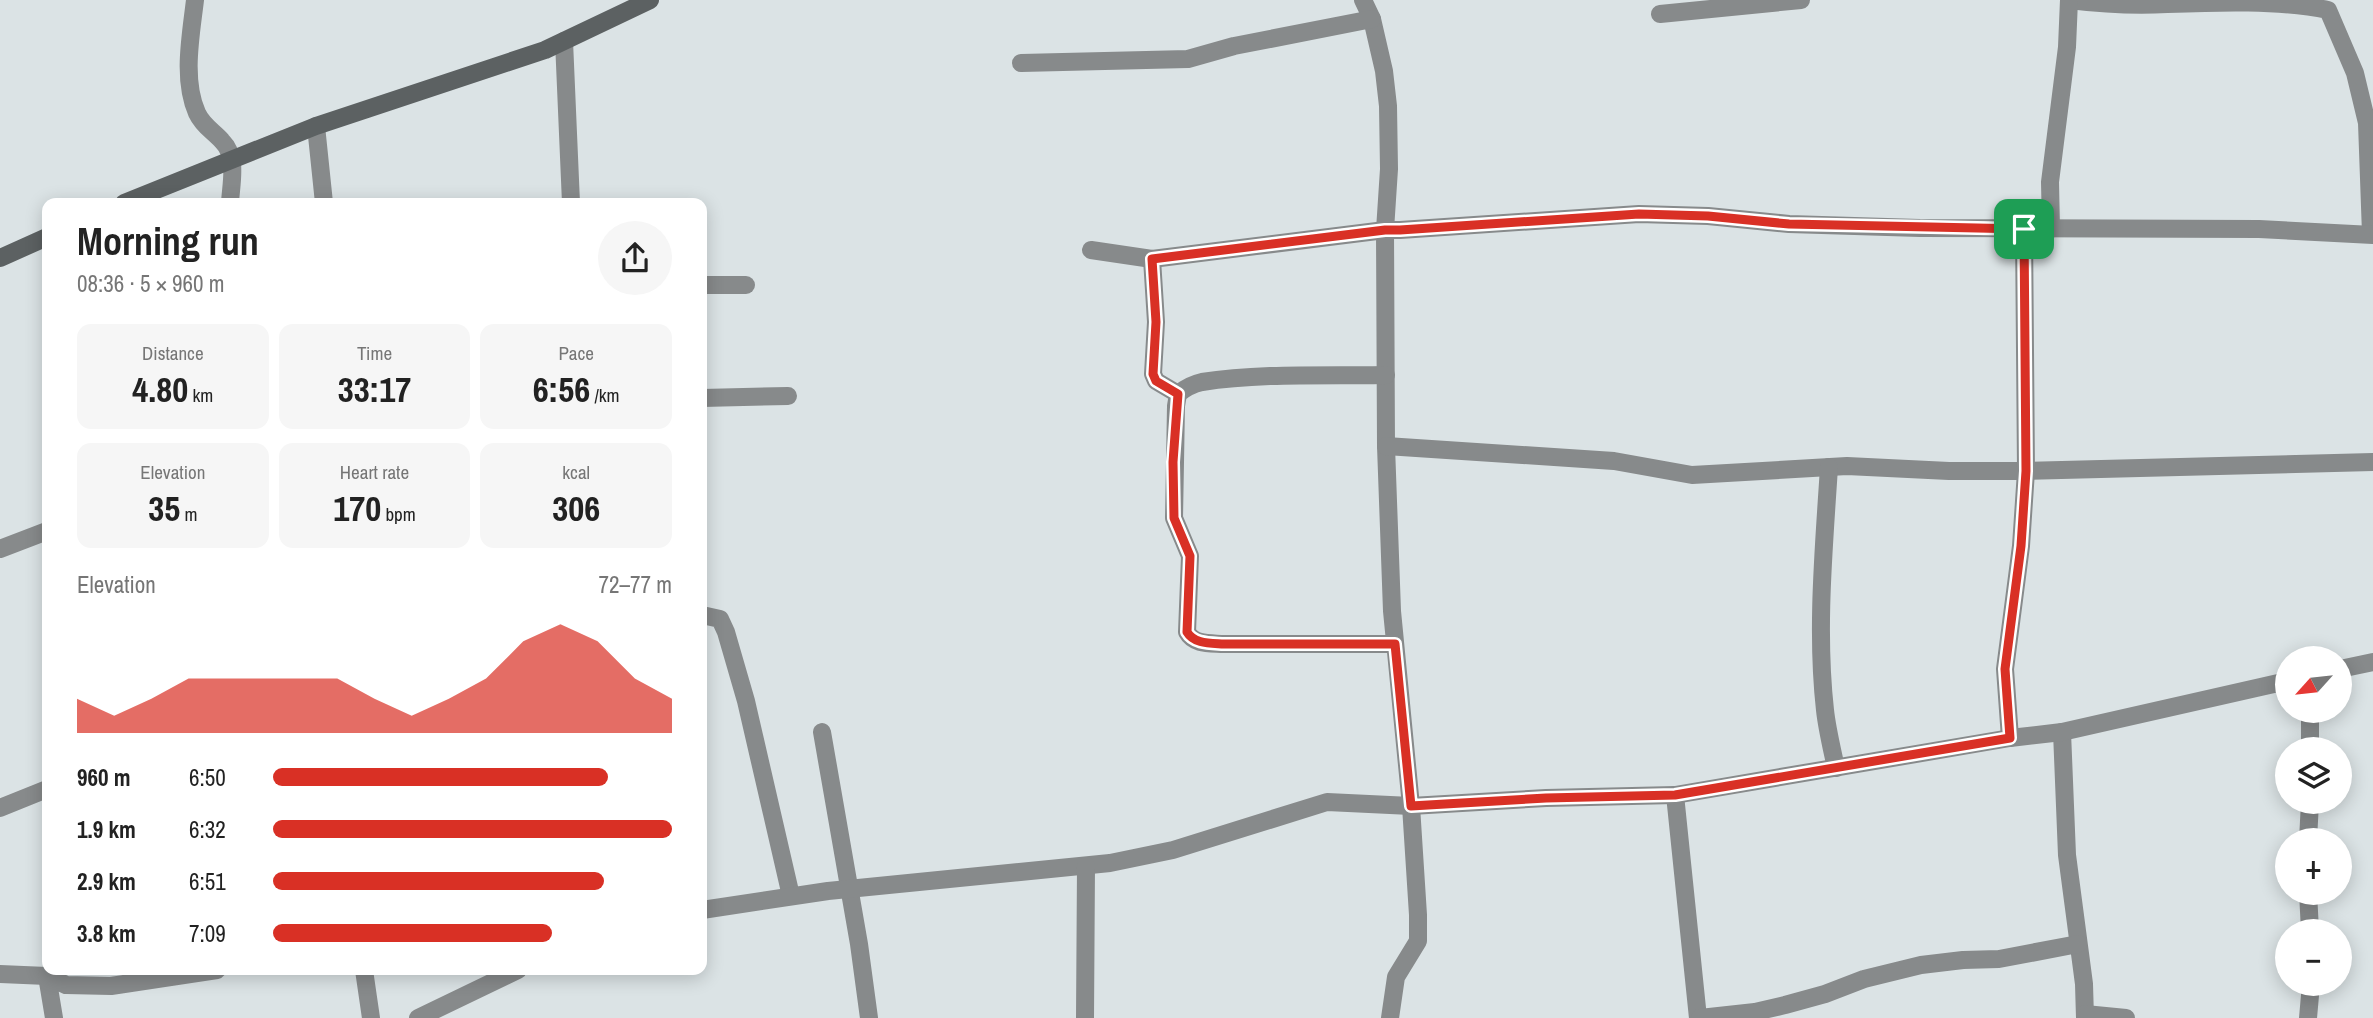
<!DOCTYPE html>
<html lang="en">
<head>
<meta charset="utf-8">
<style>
  :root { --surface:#fff; --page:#f6f6f6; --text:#222; --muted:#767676; --accent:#d93025 }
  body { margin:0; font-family:"Archivo Narrow",sans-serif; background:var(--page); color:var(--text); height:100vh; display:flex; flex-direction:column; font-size:26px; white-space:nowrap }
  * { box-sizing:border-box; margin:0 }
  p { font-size:23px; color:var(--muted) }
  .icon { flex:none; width:38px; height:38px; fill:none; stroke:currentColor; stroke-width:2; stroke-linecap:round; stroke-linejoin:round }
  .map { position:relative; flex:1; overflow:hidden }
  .drawer { position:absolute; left:42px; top:198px; width:665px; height:777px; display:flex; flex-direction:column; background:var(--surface); border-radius:14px; box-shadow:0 4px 18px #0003 }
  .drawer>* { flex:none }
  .needle { width:46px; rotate:243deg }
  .buttons { position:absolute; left:2275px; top:646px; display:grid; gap:14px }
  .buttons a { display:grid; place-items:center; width:77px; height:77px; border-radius:50%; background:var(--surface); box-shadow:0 4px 18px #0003; font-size:35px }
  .pin { position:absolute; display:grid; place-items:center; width:60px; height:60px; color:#fff; margin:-30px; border-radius:14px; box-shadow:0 4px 10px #0006 }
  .round { display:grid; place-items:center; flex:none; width:74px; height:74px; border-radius:37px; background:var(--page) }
  .headline { display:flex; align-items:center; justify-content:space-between; height:119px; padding:0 35px }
  h1 { font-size:38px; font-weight:700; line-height:52px }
  .figures { display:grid; grid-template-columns:repeat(3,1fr); gap:10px; height:119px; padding:7px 35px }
  .figures div { display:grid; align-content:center; border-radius:14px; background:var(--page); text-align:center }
  .figures b { font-size:35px; font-weight:700 }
  .figures small { font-size:19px; font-weight:400 }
  .figures p { font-size:19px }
  .chart { height:196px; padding:14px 35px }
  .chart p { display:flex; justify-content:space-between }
  .chart svg { width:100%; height:126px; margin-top:7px; fill:var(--accent); opacity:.7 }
  ul { padding:0 35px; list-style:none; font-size:23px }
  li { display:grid; grid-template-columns:112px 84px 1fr; align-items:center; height:52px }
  li i { height:18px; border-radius:9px; background:var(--accent) }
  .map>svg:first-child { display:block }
</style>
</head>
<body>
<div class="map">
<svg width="2373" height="1018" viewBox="0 0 2373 1018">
  <rect width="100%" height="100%" fill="#dbe3e5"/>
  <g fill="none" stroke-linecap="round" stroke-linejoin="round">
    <g stroke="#878a8b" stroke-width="18">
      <path d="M 195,0 C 191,35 182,79 197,113 C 203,126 213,131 222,141 C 238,157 231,183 230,203"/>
      <polyline points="1363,0 1372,19 1384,71 1388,106 1389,169 1385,230 1386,446 1392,611 1411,806 1418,915 1418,941 1396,977 1390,1018"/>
      <path d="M 2069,0 C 2102,4 2134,6 2167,4 C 2218,2 2279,0 2328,10 L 2355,73 L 2367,123 L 2371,234"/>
      <polyline points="1660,14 1801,0"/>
      <polyline points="564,41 571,203"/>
      <polyline points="1021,63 1188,59 1234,46 1372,19"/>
      <polyline points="316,126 324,203"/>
      <polyline points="2051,229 2050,182 2067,47 2069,0"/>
      <polyline points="1091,250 1152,259 1385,230 1400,230 1639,214 1708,216 1789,224 1920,228 2259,229 2373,235"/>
      <polyline points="1152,259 1156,322 1153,374 1156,381 1178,394"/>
      <polyline points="702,285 746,285"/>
      <path d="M 1386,375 C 1327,376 1260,373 1202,382 C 1193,384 1185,388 1178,394 L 1176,406 L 1174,518 L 1190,556 L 1187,632 C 1194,645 1210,643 1224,644 L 1395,644"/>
      <polyline points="702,398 788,396"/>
      <polyline points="1386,446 1614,461 1692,475 1847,466 1949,471 2026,471 2373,462"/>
      <path d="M 1829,467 C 1824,547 1816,630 1825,710 C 1827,729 1832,749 1836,768"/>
      <polyline points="0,549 47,531"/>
      <polyline points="702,615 720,619 726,632 746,701 791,896"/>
      <polyline points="2340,669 2373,662"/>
      <polyline points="2310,710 2310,749"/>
      <polyline points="822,732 859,944 869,1018"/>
      <polyline points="2062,732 2067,855 2084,984 2085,1018"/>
      <polyline points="2010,738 2005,669 2021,546 2026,471 2024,229"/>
      <polyline points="1675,795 1698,1018"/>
      <polyline points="0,808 47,789"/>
      <polyline points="2308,840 2310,802"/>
      <polyline points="2308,892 2310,931"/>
      <polyline points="702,910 828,891 1110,863 1173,850 1327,802 1411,806 1546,798 1675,795 2010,738 2062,732 2287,681"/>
      <polyline points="364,970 371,1018"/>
      <polyline points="0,974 47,976"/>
      <polyline points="2085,1014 2126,1018"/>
      <polyline points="54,1018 47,976 66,985 111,986 217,970"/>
      <polyline points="418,1018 518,970"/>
      <polyline points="1085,1018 1086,866"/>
      <polyline points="1700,1018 1755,1012 1785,1005 1825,994 1864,979 1921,965 1963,960 1999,959 2078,944"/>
      <polyline points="2308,1018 2311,984"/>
    </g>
    <g stroke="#5c6162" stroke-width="18">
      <polyline points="124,203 316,126 545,50 650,0"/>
      <polyline points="0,258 47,237"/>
    </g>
  </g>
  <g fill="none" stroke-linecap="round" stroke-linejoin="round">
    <defs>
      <path id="route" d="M 1639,214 L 1708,216 L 1789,224 L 2024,229 L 2026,471 L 2021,546 L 2005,669 L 2010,738 L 1675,795 L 1546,798 L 1411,806 L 1395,644 L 1224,644 C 1210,643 1194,644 1187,632 L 1190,556 L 1174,518 L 1173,462 L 1178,394 L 1156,381 L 1153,374 L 1156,322 L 1152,259 L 1385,230 L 1400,230 Z"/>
    </defs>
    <use href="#route" stroke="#fff" stroke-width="14"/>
    <use href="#route" stroke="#d93025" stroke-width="9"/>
  </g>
</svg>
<div class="buttons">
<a><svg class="needle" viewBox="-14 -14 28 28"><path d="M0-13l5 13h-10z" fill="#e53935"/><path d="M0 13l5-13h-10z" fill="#767676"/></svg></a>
<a><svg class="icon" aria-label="layers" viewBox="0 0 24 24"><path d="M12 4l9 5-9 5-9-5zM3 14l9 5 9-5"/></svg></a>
<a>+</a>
<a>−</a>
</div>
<div class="pin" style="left:2024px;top:229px;background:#1e9e55"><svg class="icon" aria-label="arrive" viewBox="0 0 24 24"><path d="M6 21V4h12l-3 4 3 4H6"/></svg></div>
<section class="drawer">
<div class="headline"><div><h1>Morning run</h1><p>08:36 · 5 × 960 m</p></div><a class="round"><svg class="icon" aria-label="share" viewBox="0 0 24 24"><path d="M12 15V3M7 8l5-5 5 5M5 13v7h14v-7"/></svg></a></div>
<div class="figures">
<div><p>Distance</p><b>4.80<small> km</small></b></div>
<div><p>Time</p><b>33:17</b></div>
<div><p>Pace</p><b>6:56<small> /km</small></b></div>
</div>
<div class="figures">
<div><p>Elevation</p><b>35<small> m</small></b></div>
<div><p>Heart rate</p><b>170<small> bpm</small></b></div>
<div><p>kcal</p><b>306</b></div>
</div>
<div class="chart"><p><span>Elevation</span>72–77 m</p>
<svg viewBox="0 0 160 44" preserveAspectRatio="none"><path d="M0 44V32L10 38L20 32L30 25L40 25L50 25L60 25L70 25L80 32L90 38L100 32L110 25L120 12L130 6L140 12L150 25L160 32V44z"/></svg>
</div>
<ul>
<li><b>960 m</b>6:50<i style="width:84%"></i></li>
<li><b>1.9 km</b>6:32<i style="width:100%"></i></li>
<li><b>2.9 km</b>6:51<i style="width:83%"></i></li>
<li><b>3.8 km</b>7:09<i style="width:70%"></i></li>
</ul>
</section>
</div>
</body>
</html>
